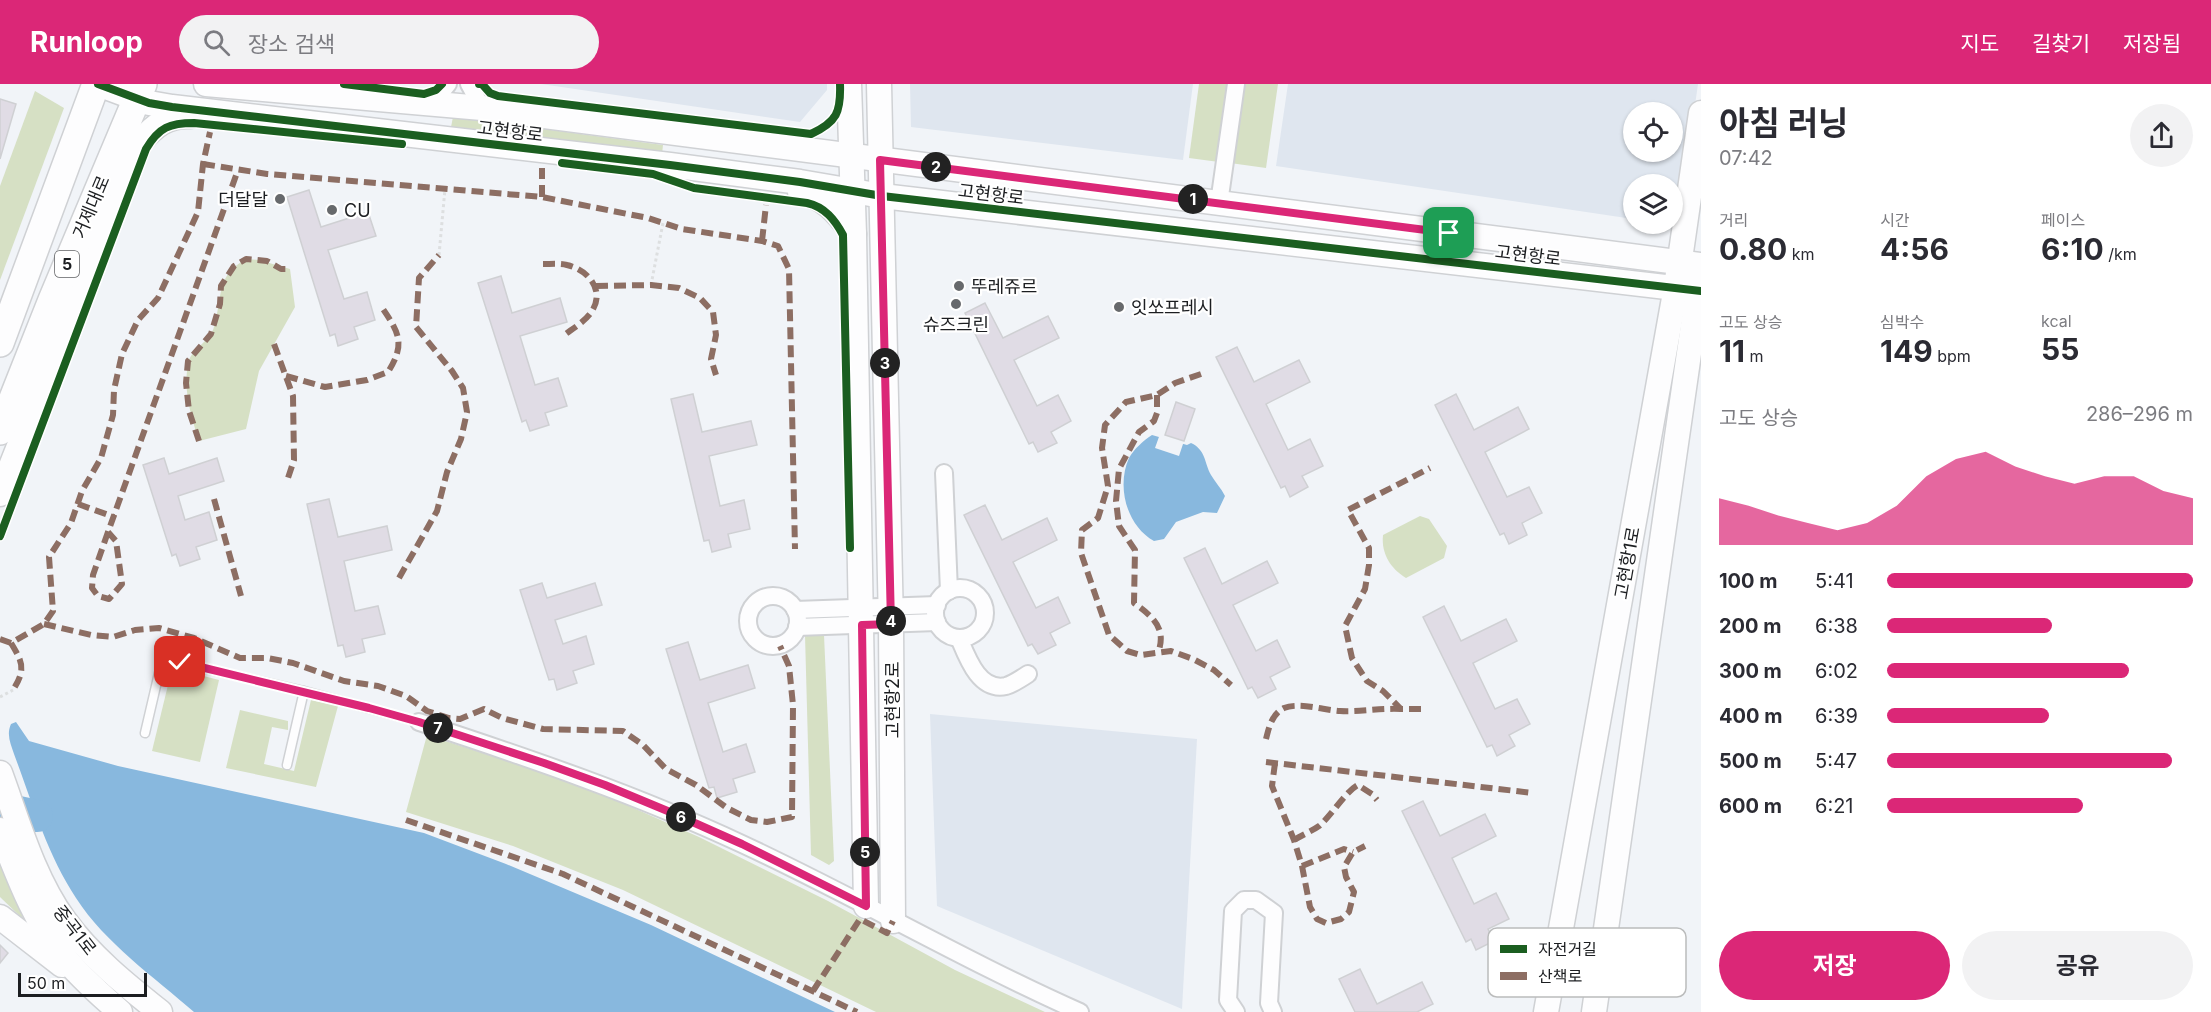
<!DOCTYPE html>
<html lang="ko">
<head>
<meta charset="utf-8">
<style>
  :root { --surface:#fff; --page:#f2f2f3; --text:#2b2b33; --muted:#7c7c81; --accent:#db2777 }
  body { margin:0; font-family:Inter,"Noto Sans KR",sans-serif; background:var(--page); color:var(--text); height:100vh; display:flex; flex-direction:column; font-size:22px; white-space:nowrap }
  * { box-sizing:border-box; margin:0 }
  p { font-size:20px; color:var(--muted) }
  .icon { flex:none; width:33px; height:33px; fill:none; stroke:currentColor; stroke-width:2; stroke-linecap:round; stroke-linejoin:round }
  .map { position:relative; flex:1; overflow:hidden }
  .panel { display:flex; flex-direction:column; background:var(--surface); width:510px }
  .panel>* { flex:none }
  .buttons { position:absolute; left:1623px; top:18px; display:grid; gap:12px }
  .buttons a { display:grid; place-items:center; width:60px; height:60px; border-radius:50%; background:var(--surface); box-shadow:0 2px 4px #0004; font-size:30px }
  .scale { position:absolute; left:18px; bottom:15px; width:129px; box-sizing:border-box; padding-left:6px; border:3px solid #1c1e21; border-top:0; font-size:16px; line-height:21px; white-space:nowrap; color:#1c1e21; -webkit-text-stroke:4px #fff; paint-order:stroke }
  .pin { position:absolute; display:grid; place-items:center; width:51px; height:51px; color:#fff; margin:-26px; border-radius:12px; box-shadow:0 3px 9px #0006 }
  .km { position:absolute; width:30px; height:30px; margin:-15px; border-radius:50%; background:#222; color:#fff; font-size:16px; line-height:30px; text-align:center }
  .round { display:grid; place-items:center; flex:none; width:63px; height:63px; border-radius:32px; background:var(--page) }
  .summary { display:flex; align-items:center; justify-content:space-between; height:102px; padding:0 18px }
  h1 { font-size:33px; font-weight:700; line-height:45px }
  .metrics { display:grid; grid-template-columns:repeat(3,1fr); gap:9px; height:102px; padding:6px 18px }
  .metrics div { display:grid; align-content:center }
  .metrics b { font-size:30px; font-weight:700 }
  .metrics small { font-size:16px; font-weight:400 }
  .metrics p { font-size:16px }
  .chart { height:168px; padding:12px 18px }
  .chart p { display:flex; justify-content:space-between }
  .chart svg { width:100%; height:108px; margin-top:6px; fill:var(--accent); opacity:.7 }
  .button { display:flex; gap:12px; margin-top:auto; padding:12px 18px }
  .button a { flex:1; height:69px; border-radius:36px; background:var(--accent); color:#fff; font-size:24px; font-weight:700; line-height:69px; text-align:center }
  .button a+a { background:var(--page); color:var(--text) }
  ul { padding:0 18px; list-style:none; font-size:20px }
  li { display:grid; grid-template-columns:96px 72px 1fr; align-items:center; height:45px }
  li i { height:15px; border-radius:8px; background:var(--accent) }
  header { display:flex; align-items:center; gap:36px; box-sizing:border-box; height:84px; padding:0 30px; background:var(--accent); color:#fff }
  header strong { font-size:28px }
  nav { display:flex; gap:33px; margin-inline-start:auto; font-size:21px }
  .search { width:420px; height:54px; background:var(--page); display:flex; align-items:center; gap:15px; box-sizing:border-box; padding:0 21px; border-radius:33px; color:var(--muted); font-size:22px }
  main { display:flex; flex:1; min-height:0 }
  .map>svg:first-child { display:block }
</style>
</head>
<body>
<header>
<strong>Runloop</strong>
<div class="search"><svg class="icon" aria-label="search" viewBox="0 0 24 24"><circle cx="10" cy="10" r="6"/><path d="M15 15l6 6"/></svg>장소 검색</div>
<nav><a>지도</a><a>길찾기</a><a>저장됨</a></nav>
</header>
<main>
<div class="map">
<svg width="1701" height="928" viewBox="0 0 1701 928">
  <rect width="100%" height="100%" fill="#f1f4f8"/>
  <g fill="#dfe6ef" fill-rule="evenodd">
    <polygon points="541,0 827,0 827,6 800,38"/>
    <polygon points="910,0 1193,0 1183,76 911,43"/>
    <path d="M 1288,0 L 1698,0 L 1678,141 L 1667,140 L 1672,140 L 1672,100 L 1634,100 L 1633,135 L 1276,82 ZM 1634,28 L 1672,28 L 1672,68 L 1634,68 Z"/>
    <polygon points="930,630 1197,655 1182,925 937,822"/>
  </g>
  <g fill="#d6e0c4">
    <polygon points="1199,0 1230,0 1219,78 1189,74"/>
    <polygon points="1242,0 1278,0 1266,84 1230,79"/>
    <polygon points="35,7 64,24 0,196 0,102"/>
    <polygon points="453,33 663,61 662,70 451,43"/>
    <path d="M 246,175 L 259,176 L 290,185 L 295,223 L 259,287 L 246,345 L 199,357 C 191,332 183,307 188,280 C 189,269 204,260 210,251 C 213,248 214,243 215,238 C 223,210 216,192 246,175 Z"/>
    <path d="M 1420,432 L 1429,435 L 1447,462 L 1444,474 L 1406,494 C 1391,485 1381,470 1383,451 Z"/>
    <polygon points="805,551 824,551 834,777 829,781 811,771"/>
    <polygon points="178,588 188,588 219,596 200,678 152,667 168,601 172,592"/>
    <polygon points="311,616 338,622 316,703 226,684 240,626 288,637 288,646 272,643 264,680 294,687"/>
    <polygon points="427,651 584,702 699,753 828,817 955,886 1045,928 876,928 623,806 513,762 406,728"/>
    <polygon points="0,777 24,836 0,813"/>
  </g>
  <g fill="#88b8de">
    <path d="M 1152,351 L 1187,361 L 1191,359 C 1206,366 1204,378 1211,391 C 1215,398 1221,404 1225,412 L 1217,429 L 1203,428 L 1176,438 L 1164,455 L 1154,457 C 1127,442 1116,403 1129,374 C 1134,365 1143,357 1152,351 Z"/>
    <path d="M 16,638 L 29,657 L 118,682 L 424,749 L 506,780 L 651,841 L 835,928 L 194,928 C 154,893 105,859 76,814 C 47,770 32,718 14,670 C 11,660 6,651 11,640 Z"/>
  </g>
  <polygon fill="#f1f4f8" points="1160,350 1184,357 1179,372 1155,364"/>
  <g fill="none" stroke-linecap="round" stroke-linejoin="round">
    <polyline stroke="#88b8de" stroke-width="32" points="0,724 37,732"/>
  </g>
  <g fill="#e0dce5" stroke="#cfd0d3" stroke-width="1.5">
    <polygon points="0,15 16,20 0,75"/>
    <polygon points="309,106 321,143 368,128 376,152 328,166 344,215 367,208 375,236 354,243 358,255 338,262 335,250 330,252 287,113"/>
    <polygon points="501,192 512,229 560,214 567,238 520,252 535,301 558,294 567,322 545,329 549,341 530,347 526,336 522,338 478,199"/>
    <polygon points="985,219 1003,254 1048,232 1059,254 1014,276 1037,322 1058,311 1071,337 1051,348 1057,359 1038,368 1033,358 1029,360 965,229"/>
    <polygon points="1237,263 1254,298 1299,276 1310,298 1266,320 1288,366 1310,355 1323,382 1302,392 1308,403 1290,413 1285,402 1281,404 1216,273"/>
    <polygon points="693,310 702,348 751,337 757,361 709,372 720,422 744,416 750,445 728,450 731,463 712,468 709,456 704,457 671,315"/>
    <polygon points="1456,310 1474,346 1518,323 1529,345 1485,368 1507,413 1529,403 1542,429 1522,439 1527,451 1509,460 1504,449 1500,451 1435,321"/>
    <polygon points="1176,318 1195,325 1184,357 1165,351"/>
    <polygon points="164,374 169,390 217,374 224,397 178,412 185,436 209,428 217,456 196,463 200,475 180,482 176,470 172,472 143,381"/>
    <polygon points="329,415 338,453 387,442 392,466 344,477 355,527 378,522 385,550 362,555 365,568 346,573 343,561 338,562 307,420"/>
    <polygon points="985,421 1002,456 1047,434 1057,456 1013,478 1036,524 1058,513 1070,539 1050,549 1056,561 1038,570 1032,560 1028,562 964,431"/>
    <polygon points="1205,464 1222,500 1267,477 1278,499 1233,521 1256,567 1277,556 1290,583 1270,593 1276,605 1258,614 1252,603 1248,605 1184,474"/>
    <polygon points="542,499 547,514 595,499 602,521 555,536 563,560 586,552 594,580 573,587 577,599 557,606 554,595 549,596 520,506"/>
    <polygon points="1444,522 1461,557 1506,535 1517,557 1473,579 1495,625 1517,615 1530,640 1509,651 1515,662 1497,672 1492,661 1487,663 1423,533"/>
    <polygon points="688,558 700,596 748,581 755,604 708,619 723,668 746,660 755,688 733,695 737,708 717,714 714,703 709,704 666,565"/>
    <polygon points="1423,717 1440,752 1485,730 1496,752 1452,774 1474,820 1496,809 1509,835 1488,845 1494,857 1476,866 1471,855 1466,858 1402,727"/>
    <polygon points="0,861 8,869 0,879"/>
    <polygon points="1360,885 1377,920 1422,898 1433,920 1417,928 1355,928 1339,895"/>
  </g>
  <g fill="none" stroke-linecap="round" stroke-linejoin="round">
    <defs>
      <g id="lane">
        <polyline points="145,649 159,589 164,580 175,578 304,607 419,638"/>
        <polyline points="287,681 304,607"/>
      </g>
      <g id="street">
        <polyline points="469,0 482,24"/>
        <polyline points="426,20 439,11 448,0"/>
        <polyline points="1219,119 1236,0"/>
        <polyline points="944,389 949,507"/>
        <circle cx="960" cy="529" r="25"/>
        <circle cx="773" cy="537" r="25"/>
        <polyline points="795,526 937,521"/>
        <polyline points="797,543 937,538"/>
        <path d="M 959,554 C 967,573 979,608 1006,602 C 1013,600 1022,594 1028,590"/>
        <path d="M 419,638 C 529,674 637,711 742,760 C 856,813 965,877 1080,928"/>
        <polyline points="1236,928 1228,916 1233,827 1244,816 1256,816 1274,829 1269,919 1273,928"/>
      </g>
      <g id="secondary">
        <polyline points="98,0 149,19 172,23 670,81 800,98 882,112 1701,207"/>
        <polyline points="206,0 482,24 1701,181"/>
        <polyline points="849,0 854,150 866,822"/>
        <polyline points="879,0 891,540 893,837"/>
        <path d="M 800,108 C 825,112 839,131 854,150"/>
        <path d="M 0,410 L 140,58 C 154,42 167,31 190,32"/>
        <path d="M 0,689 C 18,738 33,793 64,836 C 90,872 126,901 160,928"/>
        <path d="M 0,746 C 17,789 34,837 64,873 C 81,894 101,911 120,928"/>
        <polyline points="0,833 62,881"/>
        <polyline points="1546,928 1676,203 1701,29"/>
        <polyline points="1594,928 1700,193"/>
      </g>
      <g id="primary">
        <polyline points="0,259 96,0"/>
        <polyline points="0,347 52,216 143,0"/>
      </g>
    </defs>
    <use href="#lane" stroke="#cfd1d4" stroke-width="11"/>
    <use href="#street" stroke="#cfd1d4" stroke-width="20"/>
    <use href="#secondary" stroke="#cfd1d4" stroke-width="27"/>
    <use href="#primary" stroke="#cfd1d4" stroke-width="30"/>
    <g stroke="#dddfe0" stroke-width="3" stroke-dasharray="3 3" stroke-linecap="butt">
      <polyline points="439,171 445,105"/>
      <polyline points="651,201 663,139"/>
      <polyline points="0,613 13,606"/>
    </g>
    <use href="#lane" stroke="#fdfdfe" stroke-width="8"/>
    <use href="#street" stroke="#fdfdfe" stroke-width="16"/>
    <use href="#secondary" stroke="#fdfdfe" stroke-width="24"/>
    <use href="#primary" stroke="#fdfdfe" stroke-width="27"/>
    <g stroke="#8d6e63" stroke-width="6" stroke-dasharray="12 6" stroke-linecap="butt">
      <polyline points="203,80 267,90 542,113 648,134 682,145 762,157 778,162 789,185 795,465"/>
      <polyline points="542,113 542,84"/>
      <polyline points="762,157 766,121"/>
      <path d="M 543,180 C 551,180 560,179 567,181 C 589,186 605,207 592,227 C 586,237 572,245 563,252"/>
      <polyline points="596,202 651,201 679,204 700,214 713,228 716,251 711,275 716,291"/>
      <polyline points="274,260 293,312 294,376 287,397"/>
      <polyline points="1201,290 1175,299 1157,311 1126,318 1105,341 1102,364 1108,402 1098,434 1082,446 1081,469 1109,551 1127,567 1141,571 1171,567 1193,575 1214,586 1231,601"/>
      <path d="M 286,292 L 325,303 L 367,296 L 388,288 C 405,261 400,250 383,225"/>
      <path d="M 1157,311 L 1157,329 L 1154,337 L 1139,348 L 1119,385 L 1116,417 L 1119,442 L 1135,466 L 1134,519 C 1153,533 1167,544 1158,569"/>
      <polyline points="199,357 189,327 186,299 188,277 211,250 220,220 221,202 234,182 246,175 267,177 281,185 290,185"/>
      <polyline points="214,415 241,512"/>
      <polyline points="78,420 114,433"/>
      <polyline points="108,448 93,491 92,504 98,512 109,515 122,500 116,457 108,448 238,86"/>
      <polyline points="399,494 437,427 447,388 461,355 467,328 463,304 452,287 416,243 419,194 439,171"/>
      <polyline points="44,540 91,551 113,553 135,546 159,544 194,554 240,574 267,574 293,579 344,597 378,602 406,612 427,627 449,634 460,635 484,625 502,634 543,645 623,647 643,661 666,685 696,701 727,724 751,736 767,738 792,733 793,621 789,582 780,562"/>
      <polyline points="0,555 11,559 44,540 53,527 49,473 71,439 82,407 101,374 113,331 114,306 122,270 138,236 158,214 198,128 203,80 210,48"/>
      <path d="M 11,559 C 23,579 26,585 13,606"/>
      <polyline points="1421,625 1401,625 1383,607 1367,597 1352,574 1345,542 1365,505 1369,481 1369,464 1348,426 1430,384"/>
      <path d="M 1266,655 C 1269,643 1272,630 1284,624 C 1299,618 1324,626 1340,627 C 1360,628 1380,624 1401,625"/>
      <polyline points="1266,678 1533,709"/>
      <polyline points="1275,679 1272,702 1294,756 1302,782 1310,823 1317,835 1326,839 1341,835 1349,828 1354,808 1346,793 1344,783 1353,768 1365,762"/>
      <polyline points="406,736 563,790 857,928"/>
      <path d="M 1294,756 C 1302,751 1312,747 1319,742 C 1332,731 1346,707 1358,701 L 1372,710 L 1377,716"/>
      <polyline points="1302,782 1344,765 1353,768"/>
      <polyline points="813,907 860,835 887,849 893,837"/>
    </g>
    <defs>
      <g id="cycleway">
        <polyline points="98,0 149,19 172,23 670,81 800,98 882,112 1701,207"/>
        <polyline points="344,0 424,10 436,6 442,0"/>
        <path d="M 479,0 L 482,0 L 490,9 L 498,12 L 811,50 C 837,38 841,28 840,0"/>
        <path d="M 562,79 L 653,90 L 694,104 L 807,119 C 825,123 835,136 843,151 L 850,464"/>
        <path d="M 0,452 L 146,65 C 159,43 170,39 194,39 L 402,60"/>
      </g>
    </defs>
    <use href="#cycleway" stroke="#fff" stroke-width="11"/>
    <use href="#cycleway" stroke="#1b5e20" stroke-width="8"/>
  </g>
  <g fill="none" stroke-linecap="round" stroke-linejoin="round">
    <defs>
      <polyline id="route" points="180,578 369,624 419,638 544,679 605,701 670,728 742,760 866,822 862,541 891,540 880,76 1449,149"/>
    </defs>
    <use href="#route" stroke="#fff" stroke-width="12"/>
    <use href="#route" stroke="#db2777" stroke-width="8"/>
  </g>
  <g fill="#67696c" stroke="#fff" stroke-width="2">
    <circle cx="280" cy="115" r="6"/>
    <circle cx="332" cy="126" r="6"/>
    <circle cx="959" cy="202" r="6"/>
    <circle cx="956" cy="220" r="6"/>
    <circle cx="1119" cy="223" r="6"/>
  </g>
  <g text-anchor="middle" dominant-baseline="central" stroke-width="4.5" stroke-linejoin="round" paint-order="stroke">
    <rect fill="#fff" stroke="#606264" stroke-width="1.5" x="55" y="167" width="24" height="26" rx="4.5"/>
    <g font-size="16" font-weight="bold" fill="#1c1e21">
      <text x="67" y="180">5</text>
    </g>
    <g font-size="18" fill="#1c1e21" stroke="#fff">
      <text transform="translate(510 47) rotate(7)">고현항로</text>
      <text transform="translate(991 110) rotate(7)">고현항로</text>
      <text transform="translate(91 123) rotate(-67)">거제대로</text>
      <text transform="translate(1528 171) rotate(7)">고현항로</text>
      <text transform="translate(1627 479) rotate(-80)">고현항1로</text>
      <text transform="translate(892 616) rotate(-90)">고현항2로</text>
      <text transform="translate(75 846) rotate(52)">중곡1로</text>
    </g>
    <g font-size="18" fill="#1c1e21" stroke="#fff" text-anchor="start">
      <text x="268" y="115" text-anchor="end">더달달</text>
      <text x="344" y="126">CU</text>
      <text x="971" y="202">뚜레쥬르</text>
      <text x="1131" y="223">잇쏘프레시</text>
      <text x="956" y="240" text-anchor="middle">슈즈크린</text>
    </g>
  </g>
  <rect x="1488" y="844" width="198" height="69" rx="9" fill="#fff" stroke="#bbbcbc" stroke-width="1.5"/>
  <rect x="1500" y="861" width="27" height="8" fill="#1b5e20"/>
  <rect x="1500" y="888" width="27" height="8" fill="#8d6e63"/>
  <g font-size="16" fill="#1c1e21">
    <text x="1538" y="871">자전거길</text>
    <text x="1538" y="898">산책로</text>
  </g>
</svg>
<div class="buttons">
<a><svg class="icon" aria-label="locate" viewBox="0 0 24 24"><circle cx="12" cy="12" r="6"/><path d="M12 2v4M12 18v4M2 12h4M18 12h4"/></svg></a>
<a><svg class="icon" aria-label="layers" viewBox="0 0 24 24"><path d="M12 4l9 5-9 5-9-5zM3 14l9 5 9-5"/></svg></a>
</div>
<div class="scale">50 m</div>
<div class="pin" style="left:1449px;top:149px;background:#1e9e55"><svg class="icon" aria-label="arrive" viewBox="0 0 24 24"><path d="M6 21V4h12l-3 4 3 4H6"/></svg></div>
<div class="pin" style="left:180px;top:578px;background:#d93025"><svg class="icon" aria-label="check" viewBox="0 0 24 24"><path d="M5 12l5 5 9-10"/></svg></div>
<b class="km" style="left:1193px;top:115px">1</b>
<b class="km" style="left:936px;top:83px">2</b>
<b class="km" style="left:885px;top:279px">3</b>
<b class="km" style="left:891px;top:537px">4</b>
<b class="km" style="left:865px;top:768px">5</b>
<b class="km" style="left:681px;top:733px">6</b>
<b class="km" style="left:438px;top:644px">7</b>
</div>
<section class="panel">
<div class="summary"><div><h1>아침 러닝</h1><p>07:42</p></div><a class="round"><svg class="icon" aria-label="share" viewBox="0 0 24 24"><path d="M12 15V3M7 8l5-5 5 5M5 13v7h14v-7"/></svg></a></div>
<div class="metrics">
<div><p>거리</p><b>0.80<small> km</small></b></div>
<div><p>시간</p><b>4:56</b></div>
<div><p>페이스</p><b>6:10<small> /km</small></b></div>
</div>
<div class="metrics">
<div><p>고도 상승</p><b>11<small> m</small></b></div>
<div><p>심박수</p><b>149<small> bpm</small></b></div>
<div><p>kcal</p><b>55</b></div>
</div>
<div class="chart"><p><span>고도 상승</span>286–296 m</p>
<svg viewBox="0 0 160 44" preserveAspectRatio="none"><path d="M0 44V25L10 28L20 32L30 35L40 38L50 35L60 28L70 16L80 9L90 6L100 12L110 16L120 19L130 16L140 16L150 22L160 25V44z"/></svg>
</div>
<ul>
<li><b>100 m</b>5:41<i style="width:100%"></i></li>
<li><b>200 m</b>6:38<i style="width:54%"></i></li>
<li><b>300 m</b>6:02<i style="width:79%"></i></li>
<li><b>400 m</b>6:39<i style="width:53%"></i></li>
<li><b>500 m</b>5:47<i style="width:93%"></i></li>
<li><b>600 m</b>6:21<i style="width:64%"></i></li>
</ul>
<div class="button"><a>저장</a><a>공유</a></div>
</section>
</main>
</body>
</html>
